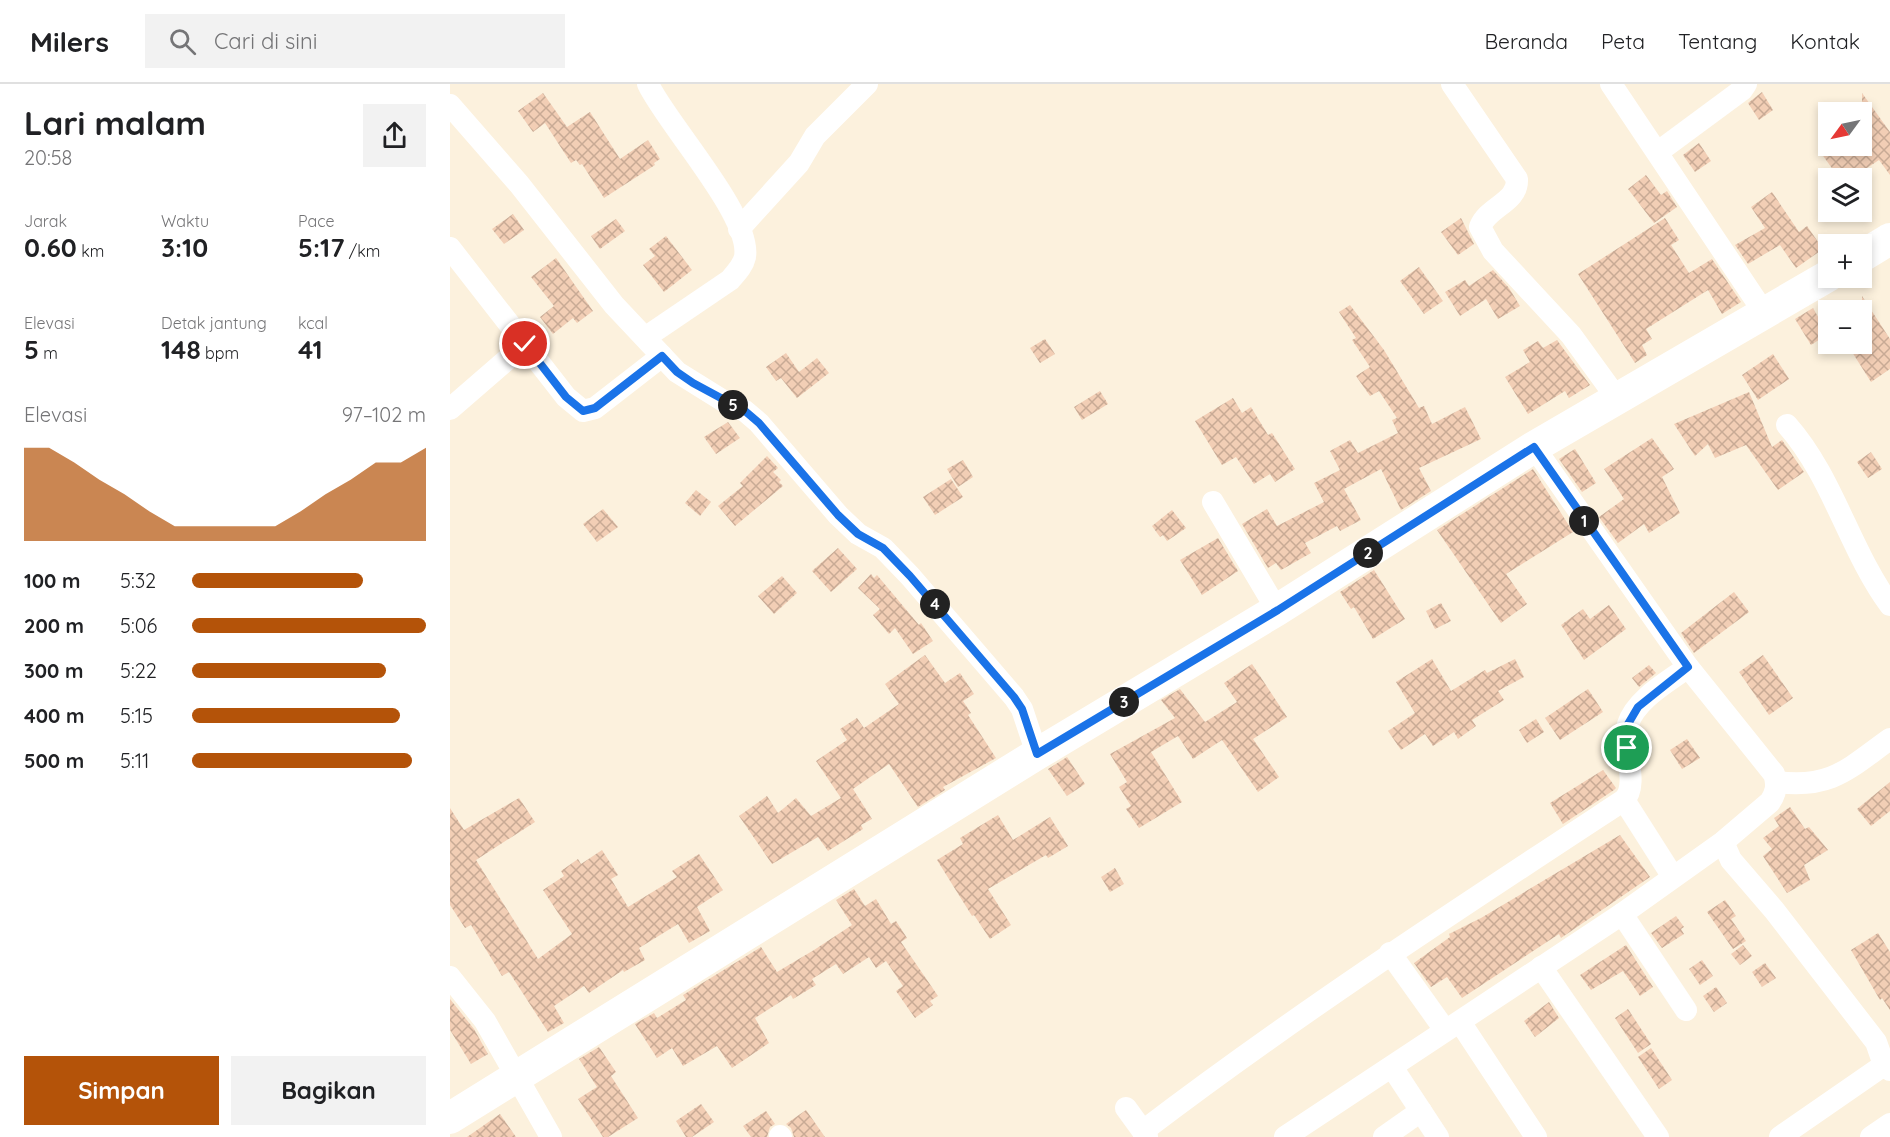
<!DOCTYPE html>
<html lang="id">
<head>
<meta charset="utf-8">
<style>
  :root { --surface:#fff; --page:#f2f2f2; --text:#202124; --muted:#757577; --line:#e0e0e0; --accent:#b45309 }
  body { margin:0; font-family:Quicksand,sans-serif; background:var(--page); color:var(--text); height:100vh; display:flex; flex-direction:column; font-size:22px; white-space:nowrap }
  * { box-sizing:border-box; margin:0 }
  p { font-size:20px; color:var(--muted) }
  .icon { flex:none; width:33px; height:33px; fill:none; stroke:currentColor; stroke-width:2; stroke-linecap:round; stroke-linejoin:round }
  .map { position:relative; flex:1; overflow:hidden }
  .sheet { display:flex; flex-direction:column; background:var(--surface); width:450px }
  .sheet>* { flex:none }
  .needle { width:39px; rotate:237deg }
  .buttons { position:absolute; left:1368px; top:18px; display:grid; gap:12px }
  .buttons a { display:grid; place-items:center; width:54px; height:54px; border-radius:0px; background:var(--surface); box-shadow:0 3px 9px #0003; font-size:30px }
  .pin { position:absolute; display:grid; place-items:center; width:51px; height:51px; color:#fff; margin:-26px; border:3px solid #fff; border-radius:50%; box-shadow:0 2px 6px #0007 }
  .km { position:absolute; width:30px; height:30px; margin:-15px; border-radius:50%; background:#222; color:#fff; font-size:16px; line-height:30px; text-align:center }
  .round { display:grid; place-items:center; flex:none; width:63px; height:63px; border-radius:0px; background:var(--page) }
  .overview { display:flex; align-items:center; justify-content:space-between; height:102px; padding:0 24px }
  h1 { font-size:33px; font-weight:700; line-height:45px }
  .figures { display:grid; grid-template-columns:repeat(3,1fr); gap:9px; height:102px; padding:6px 24px }
  .figures div { display:grid; align-content:center }
  .figures b { font-size:26px; font-weight:700 }
  .figures small { font-size:16px; font-weight:400 }
  .figures p { font-size:16px }
  .chart { height:168px; padding:12px 24px }
  .chart p { display:flex; justify-content:space-between }
  .chart svg { width:100%; height:108px; margin-top:6px; fill:var(--accent); opacity:.7 }
  .cta { display:flex; gap:12px; margin-top:auto; padding:12px 24px }
  .cta a { flex:1; height:69px; border-radius:0px; background:var(--accent); color:#fff; font-size:24px; font-weight:700; line-height:69px; text-align:center }
  .cta a+a { background:var(--page); color:var(--text) }
  ul { padding:0 24px; list-style:none; font-size:20px }
  li { display:grid; grid-template-columns:96px 72px 1fr; align-items:center; height:45px }
  li i { height:15px; border-radius:8px; background:var(--accent) }
  header { display:flex; align-items:center; gap:36px; box-sizing:border-box; height:84px; padding:0 30px; background:var(--surface); border-bottom:2px solid var(--line) }
  header strong { font-size:28px }
  nav { display:flex; gap:33px; margin-inline-start:auto; font-size:21px }
  .search { width:420px; height:54px; background:var(--page); display:flex; align-items:center; gap:15px; box-sizing:border-box; padding:0 21px; border-radius:0px; color:var(--muted); font-size:22px }
  main { display:flex; flex:1; min-height:0 }
  .map>svg:first-child { display:block }
</style>
</head>
<body>
<header>
<strong>Milers</strong>
<div class="search"><svg class="icon" aria-label="search" viewBox="0 0 24 24"><circle cx="10" cy="10" r="6"/><path d="M15 15l6 6"/></svg>Cari di sini</div>
<nav><a>Beranda</a><a>Peta</a><a>Tentang</a><a>Kontak</a></nav>
</header>
<main>
<section class="sheet">
<div class="overview"><div><h1>Lari malam</h1><p>20:58</p></div><a class="round"><svg class="icon" aria-label="share" viewBox="0 0 24 24"><path d="M12 15V3M7 8l5-5 5 5M5 13v7h14v-7"/></svg></a></div>
<div class="figures">
<div><p>Jarak</p><b>0.60<small> km</small></b></div>
<div><p>Waktu</p><b>3:10</b></div>
<div><p>Pace</p><b>5:17<small> /km</small></b></div>
</div>
<div class="figures">
<div><p>Elevasi</p><b>5<small> m</small></b></div>
<div><p>Detak jantung</p><b>148<small> bpm</small></b></div>
<div><p>kcal</p><b>41</b></div>
</div>
<div class="chart"><p><span>Elevasi</span>97–102 m</p>
<svg viewBox="0 0 160 44" preserveAspectRatio="none"><path d="M0 44V6L10 6L20 12L30 19L40 25L50 32L60 38L70 38L80 38L90 38L100 38L110 32L120 25L130 19L140 12L150 12L160 6V44z"/></svg>
</div>
<ul>
<li><b>100 m</b>5:32<i style="width:73%"></i></li>
<li><b>200 m</b>5:06<i style="width:100%"></i></li>
<li><b>300 m</b>5:22<i style="width:83%"></i></li>
<li><b>400 m</b>5:15<i style="width:89%"></i></li>
<li><b>500 m</b>5:11<i style="width:94%"></i></li>
</ul>
<div class="cta"><a>Simpan</a><a>Bagikan</a></div>
</section>
<div class="map">
<svg width="1440" height="1053" viewBox="0 0 1440 1053">
  <defs>
    <pattern id="building-cross-hatch" width="8" height="8" patternUnits="userSpaceOnUse" patternTransform="scale(1.5)"><rect width="8" height="8" fill="#f2ceb5"/><path d="M0 0l8 8M0 8l8-8" fill="none" stroke="#c8aa95"/></pattern>
  </defs>
  <rect width="100%" height="100%" fill="#fcf1dd"/>
  <g fill="url(#building-cross-hatch)">
    <polygon points="1312,8 1323,26 1309,36 1298,19"/>
    <polygon points="93,9 117,43 140,28 170,75 198,56 210,75 204,79 205,81 154,114 132,80 130,81 126,76 121,79 95,39 83,48 68,27"/>
    <polygon points="1412,9 1440,48 1440,91 1429,76 1402,94 1389,94 1371,69 1382,62 1412,62"/>
    <polygon points="1249,59 1261,77 1245,88 1233,71"/>
    <polygon points="1196,91 1211,111 1217,107 1227,123 1204,139 1178,105"/>
    <polygon points="1322,108 1349,148 1357,142 1373,165 1346,184 1330,161 1298,180 1285,161 1315,144 1301,123"/>
    <polygon points="63,130 74,146 54,160 42,145"/>
    <polygon points="1011,134 1024,160 1008,171 991,148"/>
    <polygon points="1215,134 1229,156 1221,161 1239,189 1262,175 1291,218 1272,230 1258,206 1196,245 1202,255 1192,261 1197,271 1185,279 1128,190"/>
    <polygon points="166,135 175,147 150,165 141,152"/>
    <polygon points="216,152 242,186 214,208 193,181 205,172 199,165"/>
    <polygon points="106,174 143,227 127,239 123,234 103,250 90,233 104,222 81,193"/>
    <polygon points="969,183 993,217 974,230 950,197"/>
    <polygon points="1043,186 1059,204 1070,222 1048,235 1036,215 1010,232 995,208 1015,196 1019,202"/>
    <polygon points="1412,212 1440,255 1440,285 1421,298 1397,260 1412,260"/>
    <polygon points="900,221 934,266 969,324 974,322 982,340 1015,323 1031,355 969,384 981,407 951,426 931,385 894,405 911,436 890,447 887,442 855,459 861,469 831,486 826,479 818,484 792,440 817,425 827,442 874,418 864,399 890,386 880,367 900,356 908,369 948,349 942,336 947,334 929,307 920,312 906,292 920,283 902,256 906,254 889,228"/>
    <polygon points="1363,224 1378,250 1361,261 1345,235"/>
    <polygon points="595,255 605,270 590,279 580,264"/>
    <polygon points="1107,256 1140,301 1119,314 1115,307 1078,330 1055,293 1080,278 1073,266 1088,257 1093,264"/>
    <polygon points="336,269 349,288 367,274 379,289 347,314 331,294 326,297 316,283"/>
    <polygon points="1323,270 1339,295 1308,316 1292,291"/>
    <polygon points="650,307 658,320 632,336 624,323"/>
    <polygon points="1299,308 1322,363 1332,356 1354,388 1328,406 1296,361 1265,374 1258,360 1245,372 1224,340"/>
    <polygon points="783,314 792,329 801,323 818,351 822,349 845,385 825,398 820,390 804,400 786,373 772,381 745,337"/>
    <polygon points="278,338 290,354 266,370 254,353"/>
    <polygon points="1202,354 1224,385 1212,393 1230,429 1199,449 1194,440 1168,459 1149,433 1174,415 1154,385"/>
    <polygon points="1125,365 1146,399 1132,408 1109,375"/>
    <polygon points="1421,368 1432,385 1418,394 1407,378"/>
    <polygon points="317,372 328,384 323,388 331,396 329,398 333,402 285,442 268,422 293,402 290,399"/>
    <polygon points="513,376 523,393 508,403 497,385"/>
    <polygon points="1083,385 1123,448 1056,490 1077,520 1051,539 987,446"/>
    <polygon points="501,395 513,413 485,431 473,413"/>
    <polygon points="246,406 261,418 250,432 235,419"/>
    <polygon points="153,425 168,443 147,458 133,440"/>
    <polygon points="722,426 736,444 717,457 713,451 710,453 702,442"/>
    <polygon points="768,454 788,487 752,511 730,476"/>
    <polygon points="388,464 407,485 381,508 362,487"/>
    <polygon points="924,486 955,535 923,555 904,523 901,525 890,508"/>
    <polygon points="421,490 424,494 427,491 469,541 471,539 483,557 463,570 445,544 439,550 423,531 430,525 408,504"/>
    <polygon points="332,492 347,509 324,530 308,512"/>
    <polygon points="1284,508 1299,528 1244,569 1231,549"/>
    <polygon points="991,519 1001,537 985,545 976,527"/>
    <polygon points="1159,521 1176,545 1134,576 1111,541 1133,525 1140,535"/>
    <polygon points="475,571 495,599 510,589 524,610 513,617 521,629 518,631 546,674 493,703 495,706 468,723 439,680 403,705 422,735 411,741 413,745 378,767 368,753 322,780 289,732 317,712 328,729 346,714 361,732 391,714 366,677 397,656 390,645 407,634 414,644 449,620 435,600"/>
    <polygon points="1313,571 1343,614 1319,631 1289,588"/>
    <polygon points="982,575 1001,607 1035,586 1037,589 1065,575 1074,593 1048,607 1054,616 1022,636 1026,642 1008,655 1004,648 983,662 975,650 951,666 938,647 965,629 946,598"/>
    <polygon points="802,580 837,633 803,655 829,693 808,708 772,656 743,675 728,652 701,668 732,718 689,744 676,725 681,722 669,703 677,698 660,670 725,634 711,616 730,605 755,638 787,618 774,599"/>
    <polygon points="1199,581 1206,589 1189,603 1182,594"/>
    <polygon points="1138,605 1153,628 1110,656 1095,634"/>
    <polygon points="1086,635 1094,648 1077,659 1069,646"/>
    <polygon points="1237,655 1250,674 1232,685 1220,666"/>
    <polygon points="617,673 635,700 617,712 598,685"/>
    <polygon points="1153,686 1166,704 1164,706 1113,740 1100,719"/>
    <polygon points="1440,698 1440,727 1421,742 1407,725"/>
    <polygon points="69,714 85,738 26,776 88,875 122,850 93,806 114,792 111,787 128,775 131,780 152,766 168,791 161,795 178,823 227,793 222,787 249,770 273,806 247,823 260,847 239,859 228,840 189,864 195,876 174,888 173,886 139,909 134,902 104,922 114,939 98,948 59,888 52,892 21,841 15,844 0,821 0,724 14,746"/>
    <polygon points="1340,723 1355,745 1359,743 1378,766 1354,781 1360,796 1337,809 1313,772 1322,765 1313,754 1329,742 1324,734"/>
    <polygon points="548,731 563,756 600,733 618,762 598,774 596,771 538,805 561,841 540,855 524,831 522,832 487,776 513,760 510,754"/>
    <polygon points="1170,751 1200,793 1111,854 1109,850 1012,914 997,893 981,903 964,879 1000,853 999,850 1031,834"/>
    <polygon points="665,784 674,800 660,808 651,793"/>
    <polygon points="404,805 415,822 426,815 441,840 446,837 457,854 451,858 488,912 480,917 483,921 465,934 446,907 453,902 436,877 426,884 419,873 393,890 386,880 362,895 366,901 343,915 341,911 305,934 319,959 282,984 267,962 233,982 222,964 207,974 185,940 204,929 207,934 236,916 233,911 311,863 327,888 364,866 402,841 386,816"/>
    <polygon points="1275,816 1286,832 1281,835 1296,857 1283,865 1257,828"/>
    <polygon points="1226,832 1234,843 1231,845 1234,850 1212,864 1201,849"/>
    <polygon points="1428,849 1440,868 1440,926 1432,914 1430,916 1401,866"/>
    <polygon points="1176,861 1203,903 1190,912 1173,887 1141,906 1130,891"/>
    <polygon points="1293,861 1302,872 1290,881 1281,870"/>
    <polygon points="1252,876 1263,892 1250,901 1239,885"/>
    <polygon points="1315,879 1326,894 1312,903 1302,888"/>
    <polygon points="1266,903 1277,919 1264,928 1253,912"/>
    <polygon points="0,915 24,945 38,970 21,980 0,946"/>
    <polygon points="1099,918 1109,934 1085,953 1074,937"/>
    <polygon points="1178,925 1201,960 1188,969 1165,934"/>
    <polygon points="149,963 166,988 161,992 188,1034 158,1053 153,1053 128,1015 147,1003 129,975"/>
    <polygon points="1201,964 1222,996 1209,1005 1188,973"/>
    <polygon points="251,1020 264,1038 242,1053 236,1053 226,1037"/>
    <polygon points="356,1026 375,1053 344,1053 341,1044 336,1040"/>
    <polygon points="316,1027 325,1040 320,1043 317,1053 301,1053 293,1042"/>
    <polygon points="50,1030 66,1053 17,1053"/>
  </g>
  <g fill="none" stroke-linecap="round" stroke-linejoin="round">
    <g stroke="#fff" stroke-width="22">
      <path d="M 1002,0 L 1067,95 C 1068,119 1038,122 1030,143 L 1043,167 L 1121,251 L 1166,313"/>
      <polyline points="1161,0 1315,230"/>
      <polyline points="0,21 69,100 164,221 227,288 272,316 295,327 309,339 388,431 408,450 433,464 460,492 564,613 572,625 587,670"/>
      <polyline points="1208,68 1292,6 1296,0"/>
      <polyline points="289,145 349,79 365,52 417,0"/>
      <polyline points="0,164 116,313 133,327 145,324 212,272"/>
      <path d="M 196,253 L 280,196 C 286,189 293,182 295,173 C 302,132 216,39 198,0"/>
      <polyline points="0,325 75,260"/>
      <path d="M 1337,341 C 1383,393 1399,465 1440,521"/>
      <polyline points="763,418 827,526"/>
      <path d="M 1327,698 C 1382,705 1399,684 1440,655"/>
      <polyline points="1174,716 1223,793"/>
      <polyline points="1273,758 1281,776 1324,826 1426,958 1434,981 1440,986"/>
      <polyline points="1172,830 1236,926"/>
      <polyline points="940,869 995,946"/>
      <polyline points="1091,883 1208,1053"/>
      <polyline points="0,893 35,937 101,1053"/>
      <polyline points="1010,938 1086,1053"/>
      <polyline points="942,983 988,1053"/>
      <polyline points="676,1024 697,1053"/>
      <path d="M 693,1047 C 848,929 1011,823 1174,716 C 1190,700 1171,662 1178,640 C 1186,615 1218,598 1238,583"/>
      <polyline points="330,1052 331,1053"/>
      <path d="M 835,1053 L 1172,830 L 1273,758 L 1320,718 C 1326,709 1328,701 1324,690 L 1238,583 L 1084,363"/>
      <polyline points="934,1053 971,1027"/>
      <polyline points="1330,1053 1434,981"/>
      <polyline points="1421,1053 1440,1040"/>
    </g>
    <g stroke="#fff" stroke-width="32">
      <polyline points="1412,172 1440,155"/>
      <polyline points="0,1034 587,670 827,526 1084,363 1378,192"/>
    </g>
  </g>
  <g fill="none" stroke-linecap="round" stroke-linejoin="round">
    <defs>
      <polyline id="route" points="75,260 116,313 133,327 145,324 212,272 227,288 243,299 295,327 309,339 388,431 408,450 433,464 460,492 564,613 572,625 587,670 828,526 1084,363 1238,583 1188,623 1178,640 1177,664"/>
    </defs>
    <use href="#route" stroke="#fff" stroke-width="12"/>
    <use href="#route" stroke="#1a73e8" stroke-width="8"/>
  </g>
</svg>
<div class="buttons">
<a><svg class="needle" viewBox="-14 -14 28 28"><path d="M0-13l5 13h-10z" fill="#e53935"/><path d="M0 13l5-13h-10z" fill="#757577"/></svg></a>
<a><svg class="icon" aria-label="layers" viewBox="0 0 24 24"><path d="M12 4l9 5-9 5-9-5zM3 14l9 5 9-5"/></svg></a>
<a>+</a>
<a>−</a>
</div>
<div class="pin" style="left:1177px;top:664px;background:#1e9e55"><svg class="icon" aria-label="arrive" viewBox="0 0 24 24"><path d="M6 21V4h12l-3 4 3 4H6"/></svg></div>
<div class="pin" style="left:75px;top:260px;background:#d93025"><svg class="icon" aria-label="check" viewBox="0 0 24 24"><path d="M5 12l5 5 9-10"/></svg></div>
<b class="km" style="left:1134px;top:437px">1</b>
<b class="km" style="left:918px;top:469px">2</b>
<b class="km" style="left:674px;top:618px">3</b>
<b class="km" style="left:485px;top:520px">4</b>
<b class="km" style="left:283px;top:321px">5</b>
</div>
</main>
</body>
</html>
